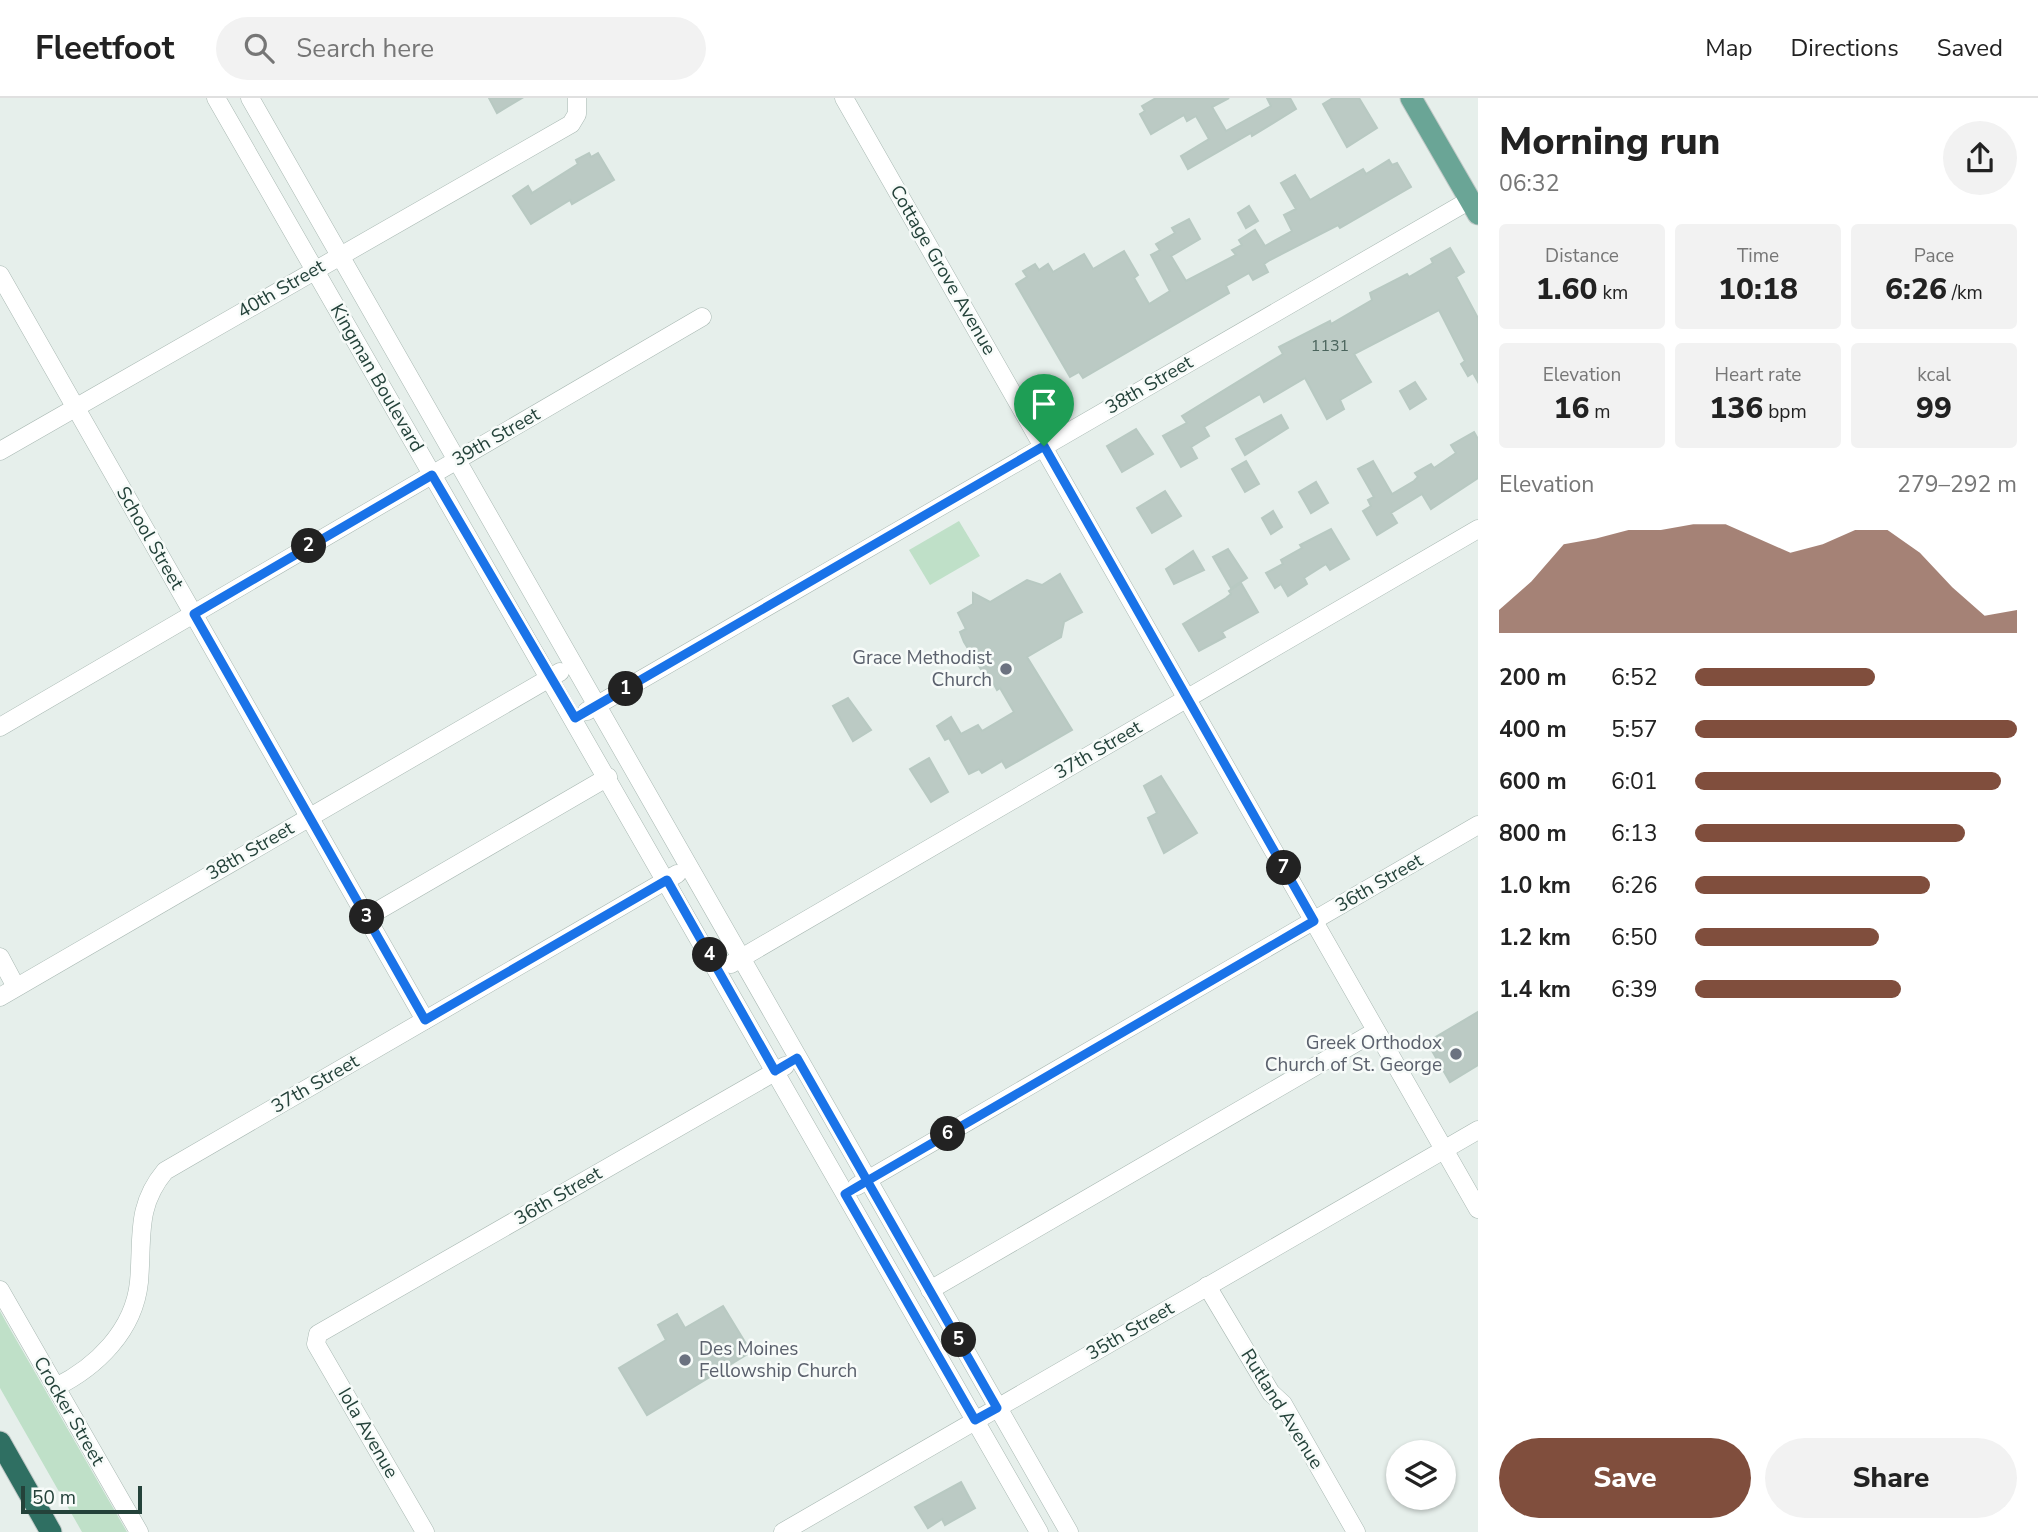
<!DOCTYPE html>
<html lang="en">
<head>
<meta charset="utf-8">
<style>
  :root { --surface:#fff; --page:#f2f2f2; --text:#222; --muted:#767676; --line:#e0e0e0; --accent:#804e3d }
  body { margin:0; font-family:"Nunito Sans",sans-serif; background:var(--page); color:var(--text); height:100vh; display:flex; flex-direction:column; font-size:26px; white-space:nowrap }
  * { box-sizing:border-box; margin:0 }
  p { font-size:23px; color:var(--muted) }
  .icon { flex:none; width:38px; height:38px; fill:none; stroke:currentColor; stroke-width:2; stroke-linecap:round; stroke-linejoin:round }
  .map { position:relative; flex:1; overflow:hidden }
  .panel { display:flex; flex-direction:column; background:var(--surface); width:560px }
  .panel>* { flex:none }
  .controls { position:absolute; left:1386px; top:1342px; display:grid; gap:14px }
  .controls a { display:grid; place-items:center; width:70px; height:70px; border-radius:50%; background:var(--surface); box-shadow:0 2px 5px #0004; font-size:35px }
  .scale { position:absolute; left:21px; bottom:18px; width:121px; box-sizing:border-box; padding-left:7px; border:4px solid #24423a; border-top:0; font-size:19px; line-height:24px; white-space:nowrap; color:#24423a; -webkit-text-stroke:5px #f7fbf9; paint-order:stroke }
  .pin { position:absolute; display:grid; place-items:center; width:60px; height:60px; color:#fff; margin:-72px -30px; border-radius:50% 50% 50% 0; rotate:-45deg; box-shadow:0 0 7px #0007 }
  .pin .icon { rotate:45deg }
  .km { position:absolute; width:35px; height:35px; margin:-18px; border-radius:50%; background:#222; color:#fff; font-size:19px; line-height:35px; text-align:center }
  .round { display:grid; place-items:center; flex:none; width:74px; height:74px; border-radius:37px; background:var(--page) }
  .summary { display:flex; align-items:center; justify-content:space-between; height:119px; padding:0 21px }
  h1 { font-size:38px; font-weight:800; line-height:52px }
  .figures { display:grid; grid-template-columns:repeat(3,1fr); gap:10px; height:119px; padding:7px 21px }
  .figures div { display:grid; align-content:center; border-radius:7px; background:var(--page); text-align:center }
  .figures b { font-size:30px; font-weight:800 }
  .figures small { font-size:19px; font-weight:400 }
  .figures p { font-size:19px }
  .chart { height:196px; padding:14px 21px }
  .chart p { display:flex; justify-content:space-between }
  .chart svg { width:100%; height:126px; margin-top:7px; fill:var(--accent); opacity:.7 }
  .primary-button { display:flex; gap:14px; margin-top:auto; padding:14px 21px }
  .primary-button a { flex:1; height:80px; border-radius:42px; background:var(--accent); color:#fff; font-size:28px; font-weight:800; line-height:80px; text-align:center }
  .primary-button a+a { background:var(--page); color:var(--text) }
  ul { padding:0 21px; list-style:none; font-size:23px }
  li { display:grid; grid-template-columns:112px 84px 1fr; align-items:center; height:52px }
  li i { height:18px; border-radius:9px; background:var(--accent) }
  header { display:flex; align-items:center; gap:42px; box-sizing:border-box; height:98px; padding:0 35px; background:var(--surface); border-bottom:2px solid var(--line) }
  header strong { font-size:33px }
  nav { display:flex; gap:38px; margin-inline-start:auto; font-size:24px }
  .search { width:490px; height:63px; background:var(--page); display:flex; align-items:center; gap:18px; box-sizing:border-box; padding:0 24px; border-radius:38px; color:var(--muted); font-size:26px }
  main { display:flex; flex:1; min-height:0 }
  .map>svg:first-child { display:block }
</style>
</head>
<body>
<header>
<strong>Fleetfoot</strong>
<div class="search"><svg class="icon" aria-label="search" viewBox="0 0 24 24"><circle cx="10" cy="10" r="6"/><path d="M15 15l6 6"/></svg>Search here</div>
<nav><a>Map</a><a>Directions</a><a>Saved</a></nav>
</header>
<main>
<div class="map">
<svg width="1478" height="1434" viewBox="0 0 1478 1434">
  <rect width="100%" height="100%" fill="#e6efeb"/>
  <g fill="#bfe0c8">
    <polygon points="959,423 980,458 930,487 909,452"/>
    <polygon points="0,1213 6,1224 127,1434 82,1434 0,1290"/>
  </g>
  <g fill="#bbcac4" stroke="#b8c9c2" stroke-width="2">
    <polygon points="489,0 522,0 497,15"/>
    <polygon points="1156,0 1229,0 1212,9 1226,33 1271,8 1267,0 1290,0 1296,11 1252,38 1251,35 1188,71 1181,58 1209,41 1196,18 1187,23 1184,17 1151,36 1140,16 1145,13 1142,8"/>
    <polygon points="1333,0 1359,0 1377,30 1347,49 1323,6"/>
    <polygon points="589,55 591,59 598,55 614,82 572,106 570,102 531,126 513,98 528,88 532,95 578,66 576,62"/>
    <polygon points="1389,62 1392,67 1397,65 1411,89 1340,130 1338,127 1270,162 1264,166 1268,174 1253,182 1249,175 1226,188 1229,195 1083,280 1079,274 1070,279 1016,186 1027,179 1023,173 1035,166 1039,172 1048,166 1053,174 1084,156 1093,171 1124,153 1138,177 1134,180 1149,206 1170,193 1151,157 1160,152 1156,146 1175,135 1172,130 1189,121 1200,141 1171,158 1186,183 1236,157 1232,152 1242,147 1239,142 1255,132 1265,148 1292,133 1284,117 1296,111 1281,85 1295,77 1310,102 1363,71 1366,76"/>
    <polygon points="1249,108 1258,123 1246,130 1238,115"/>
    <polygon points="1450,150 1464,174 1456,179 1478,220 1478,284 1473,275 1468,278 1461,266 1465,263 1439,212 1354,256 1371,284 1340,302 1344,311 1327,321 1305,280 1264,304 1260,296 1204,329 1209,338 1191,349 1197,360 1181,369 1163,338 1187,325 1182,318 1283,256 1279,249 1330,223 1331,226 1372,202 1370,195 1407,176 1409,179 1433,165 1431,161"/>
    <polygon points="1415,284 1426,301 1410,311 1400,293"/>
    <polygon points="1281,317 1288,330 1245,357 1236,341"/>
    <polygon points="1136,331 1153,356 1122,374 1107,348"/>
    <polygon points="1474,334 1478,341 1478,380 1431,411 1422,396 1391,415 1397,425 1377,437 1363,413 1371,408 1368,402 1374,399 1358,371 1373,363 1392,396 1414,383 1418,379 1415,375 1431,366 1434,370 1456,355 1451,347"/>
    <polygon points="1246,363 1259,386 1245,394 1232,371"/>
    <polygon points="1316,384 1328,405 1311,415 1299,394"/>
    <polygon points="1165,393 1181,418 1152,435 1137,410"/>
    <polygon points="1273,413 1282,429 1271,436 1262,420"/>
    <polygon points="1331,431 1349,461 1330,472 1326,466 1304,480 1307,486 1288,498 1281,486 1275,490 1266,475 1283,466 1281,462 1302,450 1300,447"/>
    <polygon points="1228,451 1247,480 1231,490 1213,459"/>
    <polygon points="1193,453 1204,472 1174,486 1166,471"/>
    <polygon points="1060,476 1082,514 1064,524 1061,539 1027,559 1072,632 1006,670 1002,663 982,675 979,671 969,676 949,640 945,642 937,628 951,619 961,636 978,627 982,633 1014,614 1000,590 997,592 989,577 984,576 964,544 960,534 966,531 958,515 973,506 973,495 990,504 1027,482 1042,487"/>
    <polygon points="1241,485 1258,514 1222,534 1225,539 1199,553 1183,526 1226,500 1231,496 1229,493"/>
    <polygon points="848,600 871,632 853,643 833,608"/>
    <polygon points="929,660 948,694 931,704 910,671"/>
    <polygon points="1161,678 1197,735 1164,755 1148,720 1157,715 1144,688"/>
    <polygon points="1478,914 1478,967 1450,984 1427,944"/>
    <polygon points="723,1208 751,1254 647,1317 619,1270 666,1242 658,1227 677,1216 685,1230"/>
    <polygon points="961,1384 975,1410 945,1427 942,1421 928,1430 915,1409"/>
  </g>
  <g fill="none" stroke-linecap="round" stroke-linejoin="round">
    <defs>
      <g id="minor">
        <polyline points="216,0 1039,1434"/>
        <polyline points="250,0 1069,1434"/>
        <polyline points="844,0 1478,1111"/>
        <polyline points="0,177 425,922"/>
        <polyline points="0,353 571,26 577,16 577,0"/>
        <polyline points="587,613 1470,102"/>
        <polyline points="0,629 702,219"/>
        <polyline points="367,819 608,679"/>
        <polyline points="0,859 16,889"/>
        <polyline points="731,866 1478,431"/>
        <polyline points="0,899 560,574"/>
        <polyline points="857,1088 1478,727"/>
        <polyline points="1207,1188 1271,1295 1283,1306 1356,1434"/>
        <polyline points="0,1192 139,1434"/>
        <polyline points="930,1192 1376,933"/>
        <path d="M 56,1289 C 96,1269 134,1233 139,1184 C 143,1140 135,1109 165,1073 L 677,776"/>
        <polyline points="425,1434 316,1246 318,1236 785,968"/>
        <polyline points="783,1434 1478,1032"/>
      </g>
      <polyline id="major" points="1411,0 1478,116"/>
      <polyline id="highway" points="0,1344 51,1434"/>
    </defs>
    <use href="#minor" stroke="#a8b8b2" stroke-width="19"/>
    <use href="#major" stroke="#c2cac8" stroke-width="23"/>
    <use href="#highway" stroke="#c2cac8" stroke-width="23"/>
    <use href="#minor" stroke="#fff" stroke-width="18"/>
    <use href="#major" stroke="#6aa596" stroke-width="21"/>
    <use href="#highway" stroke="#2f6f62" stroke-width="21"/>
  </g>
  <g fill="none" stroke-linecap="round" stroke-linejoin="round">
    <defs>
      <polyline id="route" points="1044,348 575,620 432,377 194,516 425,922 667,782 775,973 797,960 997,1310 975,1322 845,1096 867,1083 1314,823 1044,348"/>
    </defs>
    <use href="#route" stroke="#fff" stroke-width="14"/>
    <use href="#route" stroke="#1a73e8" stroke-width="9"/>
  </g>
  <g fill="#6b7280" stroke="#f7fbf9" stroke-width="2.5">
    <circle cx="1006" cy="571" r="7"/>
    <circle cx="1456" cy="956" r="7"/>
    <circle cx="685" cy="1262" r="7"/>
  </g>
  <g text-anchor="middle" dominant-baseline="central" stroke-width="5" stroke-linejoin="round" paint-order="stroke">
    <g font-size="16" fill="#4a645c">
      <text x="1330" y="248">1131</text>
    </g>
    <g font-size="19" fill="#24423a" stroke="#f7fbf9">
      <text transform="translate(943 172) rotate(60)">Cottage Grove Avenue</text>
      <text transform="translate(281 191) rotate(-30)">40th Street</text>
      <text transform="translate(377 280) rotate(60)">Kingman Boulevard</text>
      <text transform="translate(1149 287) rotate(-30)">38th Street</text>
      <text transform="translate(496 339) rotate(-30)">39th Street</text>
      <text transform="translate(150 440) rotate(60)">School Street</text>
      <text transform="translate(1098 652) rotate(-30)">37th Street</text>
      <text transform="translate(250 753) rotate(-30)">38th Street</text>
      <text transform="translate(1379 785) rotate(-30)">36th Street</text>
      <text transform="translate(315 986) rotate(-30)">37th Street</text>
      <text transform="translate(558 1098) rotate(-30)">36th Street</text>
      <text transform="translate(1130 1233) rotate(-30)">35th Street</text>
      <text transform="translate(1282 1311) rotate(58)">Rutland Avenue</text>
      <text transform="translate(69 1313) rotate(60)">Crocker Street</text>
      <text transform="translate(368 1335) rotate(60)">Iola Avenue</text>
    </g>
    <g font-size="19" fill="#5b616d" stroke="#f7fbf9" text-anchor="end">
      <text x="992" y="560">Grace Methodist<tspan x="992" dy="22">Church</tspan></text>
      <text x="1442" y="945">Greek Orthodox<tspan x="1442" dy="22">Church of St. George</tspan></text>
      <text x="699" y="1251" text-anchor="start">Des Moines<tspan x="699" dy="22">Fellowship Church</tspan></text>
    </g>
  </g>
</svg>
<div class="controls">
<a><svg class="icon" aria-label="layers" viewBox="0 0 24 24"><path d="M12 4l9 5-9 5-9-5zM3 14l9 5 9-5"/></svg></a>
</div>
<div class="scale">50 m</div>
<div class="pin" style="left:1044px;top:348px;background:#1e9e55"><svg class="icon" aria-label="arrive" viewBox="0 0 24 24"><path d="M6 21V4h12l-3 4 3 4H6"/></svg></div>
<b class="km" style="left:626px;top:591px">1</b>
<b class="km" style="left:309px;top:448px">2</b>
<b class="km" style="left:367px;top:819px">3</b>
<b class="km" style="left:710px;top:857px">4</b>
<b class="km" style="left:959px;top:1242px">5</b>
<b class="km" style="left:948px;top:1036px">6</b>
<b class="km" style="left:1284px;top:770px">7</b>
</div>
<section class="panel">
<div class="summary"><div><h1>Morning run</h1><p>06:32</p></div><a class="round"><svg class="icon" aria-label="share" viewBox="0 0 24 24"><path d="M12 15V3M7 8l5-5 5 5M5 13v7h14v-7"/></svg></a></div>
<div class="figures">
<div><p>Distance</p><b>1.60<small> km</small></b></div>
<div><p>Time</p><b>10:18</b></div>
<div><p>Pace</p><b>6:26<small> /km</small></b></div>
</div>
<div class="figures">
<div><p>Elevation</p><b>16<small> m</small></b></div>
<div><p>Heart rate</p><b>136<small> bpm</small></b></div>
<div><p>kcal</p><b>99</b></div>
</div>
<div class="chart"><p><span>Elevation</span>279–292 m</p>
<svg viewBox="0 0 160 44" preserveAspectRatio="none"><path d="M0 44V36L10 26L20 13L30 11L40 8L50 8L60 6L70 6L80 11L90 16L100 13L110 8L120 8L130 16L140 28L150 38L160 36V44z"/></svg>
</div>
<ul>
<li><b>200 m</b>6:52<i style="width:56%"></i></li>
<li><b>400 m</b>5:57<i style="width:100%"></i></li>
<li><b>600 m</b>6:01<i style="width:95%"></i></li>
<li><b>800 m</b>6:13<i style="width:84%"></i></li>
<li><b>1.0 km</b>6:26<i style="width:73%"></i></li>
<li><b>1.2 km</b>6:50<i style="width:57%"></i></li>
<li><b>1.4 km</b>6:39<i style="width:64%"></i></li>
</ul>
<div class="primary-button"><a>Save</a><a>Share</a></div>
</section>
</main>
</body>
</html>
